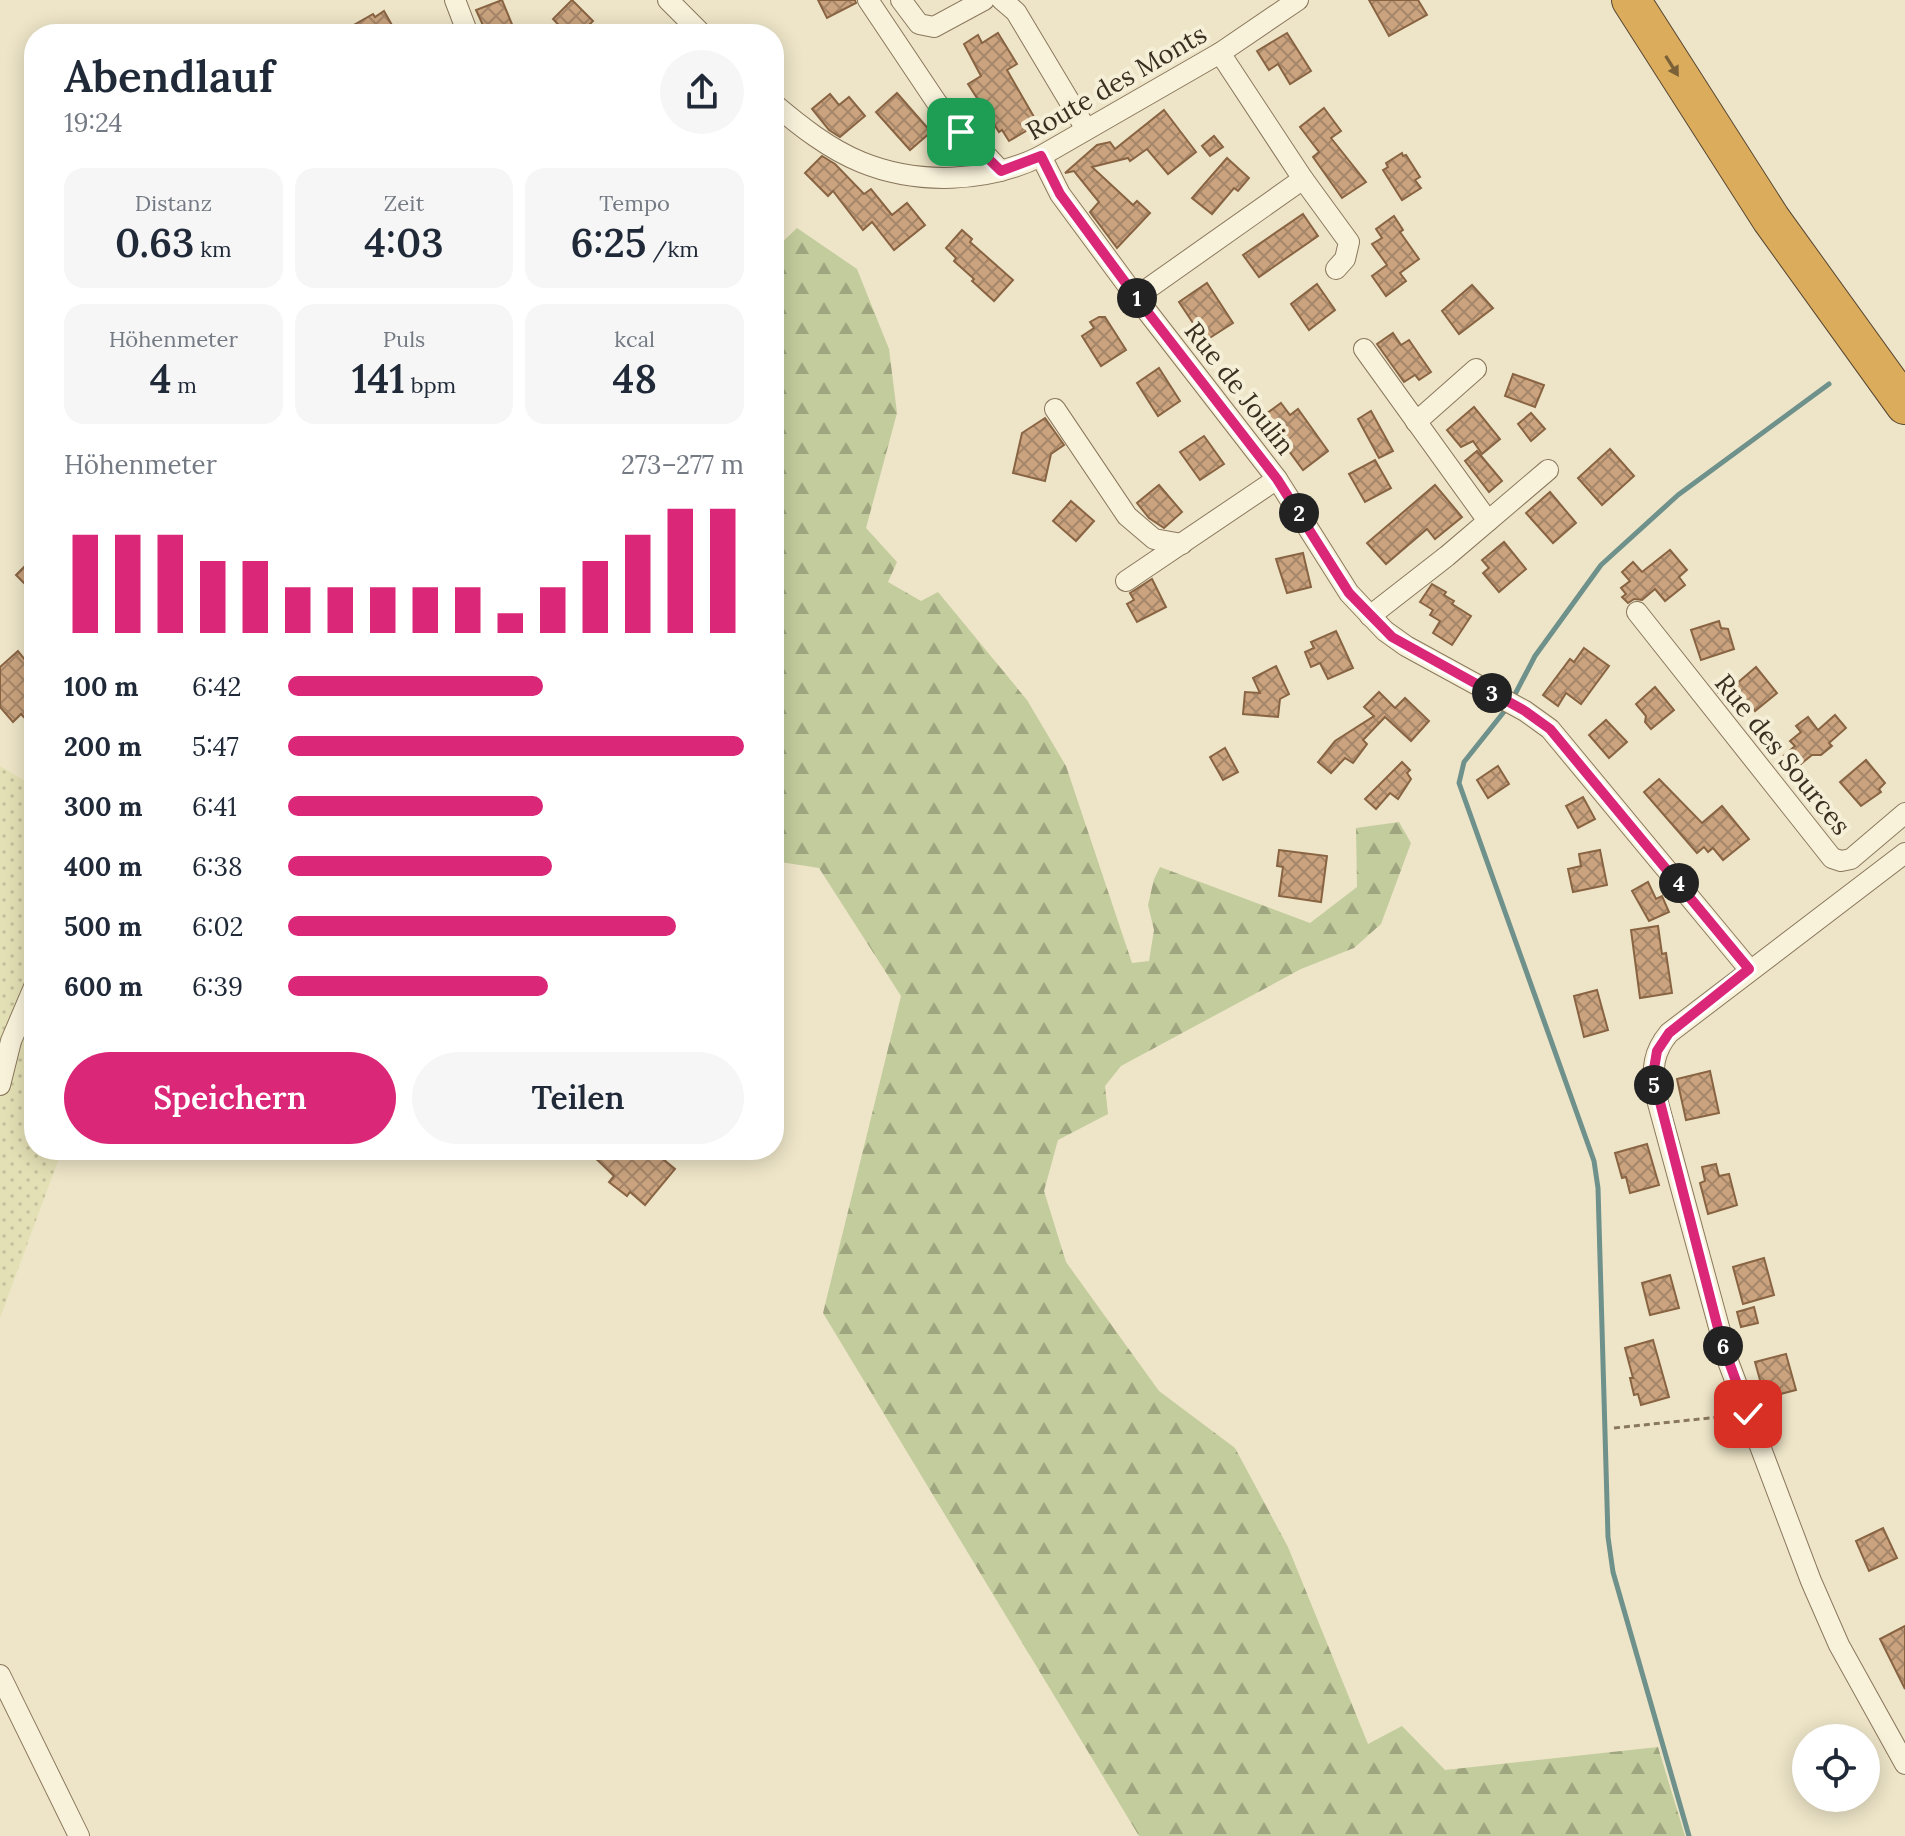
<!DOCTYPE html>
<html lang="de">
<head>
<meta charset="utf-8">
<style>
  :root { --surface:#fff; --page:#f6f6f7; --text:#1f2937; --muted:#747a83; --accent:#db2777 }
  body { margin:0; font-family:Lora,serif; background:var(--page); color:var(--text); height:100vh; display:flex; flex-direction:column; font-size:30px; white-space:nowrap }
  * { box-sizing:border-box; margin:0 }
  p { font-size:26px; color:var(--muted) }
  .icon { flex:none; width:44px; height:44px; fill:none; stroke:currentColor; stroke-width:2; stroke-linecap:round; stroke-linejoin:round }
  .map { position:relative; flex:1; overflow:hidden }
  .sheet { position:absolute; left:24px; top:24px; width:760px; height:1136px; display:flex; flex-direction:column; background:var(--surface); border-radius:32px; box-shadow:0 4px 20px #0003 }
  .sheet>* { flex:none }
  .controls { position:absolute; left:1792px; top:1724px; display:grid; gap:16px }
  .controls a { display:grid; place-items:center; width:88px; height:88px; border-radius:50%; background:var(--surface); box-shadow:0 4px 20px #0003; font-size:40px }
  .pin { position:absolute; display:grid; place-items:center; width:68px; height:68px; color:#fff; margin:-34px; border-radius:16px; box-shadow:0 4px 12px #0006 }
  .km { position:absolute; width:40px; height:40px; margin:-20px; border-radius:50%; background:#222; color:#fff; font-size:22px; line-height:40px; text-align:center }
  .round { display:grid; place-items:center; flex:none; width:84px; height:84px; border-radius:42px; background:var(--page) }
  .summary { display:flex; align-items:center; justify-content:space-between; height:136px; padding:0 40px }
  h1 { font-size:44px; font-weight:600; line-height:60px }
  .stats { display:grid; grid-template-columns:repeat(3,1fr); gap:12px; height:136px; padding:8px 40px }
  .stats div { display:grid; align-content:center; border-radius:20px; background:var(--page); text-align:center }
  .stats b { font-size:40px; font-weight:600 }
  .stats small { font-size:22px; font-weight:400 }
  .stats p { font-size:22px }
  .chart { height:224px; padding:16px 40px }
  .chart p { display:flex; justify-content:space-between }
  .chart svg { width:100%; height:144px; margin-top:8px; stroke:var(--accent); stroke-width:6 }
  .action { display:flex; gap:16px; margin-top:auto; padding:16px 40px }
  .action a { flex:1; height:92px; border-radius:48px; background:var(--accent); color:#fff; font-size:32px; font-weight:600; line-height:92px; text-align:center }
  .action a+a { background:var(--page); color:var(--text) }
  ul { padding:0 40px; list-style:none; font-size:26px }
  li { display:grid; grid-template-columns:128px 96px 1fr; align-items:center; height:60px }
  li i { height:20px; border-radius:10px; background:var(--accent) }
  .map>svg:first-child { display:block }
</style>
</head>
<body>
<div class="map">
<svg width="1905" height="1836" viewBox="0 0 1905 1836">
  <defs>
    <pattern id="farmland-dots" width="8" height="8" patternUnits="userSpaceOnUse" patternTransform="scale(2)"><rect width="8" height="8" fill="#e4e0b5"/><path d="M2 2h.1M6 6h.1" fill="none" stroke="#c4c09b" stroke-width="1.8" stroke-linecap="round"/></pattern>
    <pattern id="forest-firs" width="22" height="20" patternUnits="userSpaceOnUse" patternTransform="scale(2)"><rect width="22" height="20" fill="#c3cc9c"/><path d="M5 1l3.5 6h-7zM16 11l3.5 6h-7z" fill="#9fa67f"/></pattern>
    <pattern id="building-cross-hatch" width="8" height="8" patternUnits="userSpaceOnUse" patternTransform="scale(2)"><rect width="8" height="8" fill="#cba47f"/><path d="M0 0l8 8M0 8l8-8" fill="none" stroke="#a68668"/></pattern>
  </defs>
  <rect width="100%" height="100%" fill="#eee5c8"/>
  <polygon fill="url(#farmland-dots)" points="0,766 34,786 34,1150 62,1150 0,1318"/>
  <polygon fill="url(#forest-firs)" points="797,228 857,269 889,349 897,413 866,528 897,562 888,582 921,601 938,592 1027,700 1066,766 1132,963 1149,961 1154,930 1148,905 1154,879 1160,867 1310,923 1357,887 1356,828 1399,822 1411,843 1381,924 1354,948 1301,969 1121,1066 1105,1086 1108,1114 1058,1140 1044,1191 1066,1262 1159,1391 1235,1448 1288,1547 1368,1744 1402,1726 1445,1770 1658,1747 1685,1836 1139,1836 823,1313 901,996 819,868 774,861 774,250"/>
  <g fill="none" stroke-linecap="round" stroke-linejoin="round">
    <g stroke="#6f918b" stroke-width="5">
      <polyline points="1512,700 1535,656 1601,565 1678,495 1829,384"/>
      <polyline points="1507,708 1464,762 1459,783 1594,1161 1598,1188 1608,1537 1613,1572 1689,1836"/>
    </g>
  </g>
  <g fill="url(#building-cross-hatch)" stroke="#896443" stroke-width="2">
    <polygon points="502,0 516,34 487,34 476,10"/>
    <polygon points="572,0 593,21 580,34 567,34 553,19"/>
    <polygon points="818,0 855,0 856,3 827,18"/>
    <polygon points="1369,0 1418,0 1427,15 1389,36"/>
    <polygon points="384,11 397,34 338,34 373,14 375,17"/>
    <polygon points="998,33 1017,64 1007,70 1038,124 1009,141 1002,130 999,132 968,84 981,76 964,44 978,35 982,43"/>
    <polygon points="1287,33 1311,71 1290,84 1278,64 1269,70 1257,51"/>
    <polygon points="897,93 931,132 910,150 876,112"/>
    <polygon points="830,94 839,105 849,97 865,116 840,137 829,130 812,109"/>
    <polygon points="1324,108 1341,131 1331,138 1366,182 1342,198 1313,157 1319,152 1300,127"/>
    <polygon points="1164,110 1196,152 1168,174 1147,149 1130,161 1128,158 1092,167 1133,205 1137,201 1150,213 1117,248 1090,212 1099,202 1074,171 1065,173 1097,145 1110,142 1115,149"/>
    <polygon points="1214,136 1223,147 1210,156 1202,146"/>
    <polygon points="1402,153 1403,156 1406,155 1420,177 1415,180 1421,188 1402,200 1383,170 1388,167 1386,163"/>
    <polygon points="822,156 835,164 864,194 871,189 892,215 907,203 925,225 894,250 872,222 863,230 833,191 828,196 805,173"/>
    <polygon points="1227,158 1249,178 1238,191 1234,188 1212,214 1192,198"/>
    <polygon points="1303,214 1318,236 1259,277 1243,255"/>
    <polygon points="1394,216 1403,230 1400,232 1419,259 1400,273 1406,281 1386,296 1372,276 1387,265 1372,244 1382,238 1376,229"/>
    <polygon points="962,230 972,239 970,242 1013,280 994,301 972,281 974,279 954,261 956,258 946,248"/>
    <polygon points="1207,283 1233,323 1205,341 1179,302"/>
    <polygon points="1317,284 1335,310 1309,330 1291,304"/>
    <polygon points="1472,285 1493,308 1459,334 1442,311"/>
    <polygon points="1099,317 1105,317 1126,350 1101,366 1082,336 1094,328 1090,322"/>
    <polygon points="1393,333 1401,345 1409,340 1431,372 1419,380 1415,375 1404,382 1377,344"/>
    <polygon points="1159,368 1180,401 1158,416 1137,383"/>
    <polygon points="1513,374 1544,385 1535,407 1505,396"/>
    <polygon points="1281,403 1290,415 1298,409 1328,451 1303,470 1263,416"/>
    <polygon points="1474,407 1500,439 1482,454 1473,441 1461,447 1447,430"/>
    <polygon points="1371,411 1393,451 1379,458 1358,419"/>
    <polygon points="1531,413 1545,429 1531,441 1518,424"/>
    <polygon points="1045,418 1064,445 1051,454 1045,481 1013,473 1022,433"/>
    <polygon points="1204,436 1224,464 1200,480 1180,452"/>
    <polygon points="1610,449 1634,476 1602,505 1578,478"/>
    <polygon points="1477,451 1502,481 1489,492 1465,461"/>
    <polygon points="1375,460 1391,488 1365,502 1349,474"/>
    <polygon points="1159,485 1182,512 1164,528 1149,518 1137,503"/>
    <polygon points="1435,485 1462,517 1435,539 1427,529 1386,564 1367,543"/>
    <polygon points="1550,492 1576,523 1553,543 1526,513"/>
    <polygon points="1071,501 1094,521 1076,541 1053,521"/>
    <polygon points="1504,542 1526,569 1499,592 1483,573 1489,568 1482,560"/>
    <polygon points="1670,550 1687,570 1679,577 1685,585 1665,601 1655,589 1642,600 1634,599 1628,603 1622,597 1626,594 1621,588 1630,581 1622,572 1633,562 1642,572"/>
    <polygon points="1303,553 1311,587 1287,593 1276,559"/>
    <polygon points="34,557 34,593 16,575"/>
    <polygon points="1152,579 1166,607 1137,622 1127,604 1134,600 1130,593"/>
    <polygon points="1432,584 1446,592 1444,595 1454,601 1452,604 1471,616 1452,645 1433,633 1440,621 1430,615 1433,610 1420,602"/>
    <polygon points="1719,621 1721,628 1728,629 1734,649 1701,660 1691,630"/>
    <polygon points="1336,631 1353,668 1328,679 1320,663 1311,667 1305,652 1314,648 1311,642"/>
    <polygon points="1584,648 1609,666 1581,704 1566,693 1558,706 1543,695 1570,659 1574,662"/>
    <polygon points="18,651 26,661 34,654 34,728 21,714 13,722 0,707 0,667"/>
    <polygon points="1276,666 1289,694 1280,699 1278,717 1243,714 1245,692 1260,693 1253,678"/>
    <polygon points="1756,667 1777,693 1755,711 1741,695 1728,705 1715,689 1729,678 1735,685"/>
    <polygon points="1655,687 1674,710 1651,729 1645,722 1646,716 1636,704"/>
    <polygon points="1379,692 1395,708 1405,698 1429,721 1411,741 1385,717 1363,740 1367,744 1353,763 1345,758 1331,773 1318,762 1335,741 1374,716 1364,707"/>
    <polygon points="1835,715 1846,728 1829,743 1832,746 1821,755 1812,755 1792,771 1781,758 1795,746 1790,741 1801,732 1796,726 1808,717 1818,730"/>
    <polygon points="1606,720 1627,742 1609,758 1589,735"/>
    <polygon points="1225,748 1238,772 1223,780 1210,757"/>
    <polygon points="1866,760 1885,783 1879,789 1881,792 1861,806 1840,782"/>
    <polygon points="1402,762 1410,770 1407,773 1411,779 1398,799 1390,793 1376,809 1365,799"/>
    <polygon points="1498,766 1509,784 1488,798 1477,780"/>
    <polygon points="1659,779 1702,823 1722,806 1749,839 1723,860 1713,848 1708,852 1704,847 1697,853 1644,792"/>
    <polygon points="1583,797 1595,819 1578,828 1566,806"/>
    <polygon points="1279,850 1327,856 1321,902 1279,896 1283,867 1277,866"/>
    <polygon points="1600,850 1607,885 1573,892 1568,869 1581,866 1579,854"/>
    <polygon points="1648,882 1656,899 1662,896 1669,912 1649,921 1632,891"/>
    <polygon points="1658,926 1662,954 1666,953 1672,993 1640,998 1631,930"/>
    <polygon points="1597,990 1608,1030 1584,1037 1574,996"/>
    <polygon points="1710,1071 1719,1113 1686,1120 1677,1079"/>
    <polygon points="1647,1144 1659,1185 1630,1193 1626,1177 1622,1178 1615,1153"/>
    <polygon points="587,1150 652,1150 675,1169 645,1205 630,1192 627,1196 609,1182 614,1176"/>
    <polygon points="1716,1164 1719,1176 1729,1174 1737,1205 1708,1214 1700,1183 1705,1181 1702,1167"/>
    <polygon points="1764,1258 1774,1295 1743,1304 1733,1267"/>
    <polygon points="1670,1275 1679,1308 1650,1315 1642,1283"/>
    <polygon points="1754,1307 1758,1323 1741,1327 1737,1312"/>
    <polygon points="1653,1340 1669,1397 1641,1405 1638,1394 1634,1395 1630,1378 1633,1378 1625,1348"/>
    <polygon points="1786,1354 1796,1390 1765,1398 1755,1362"/>
    <polygon points="1883,1528 1897,1558 1869,1571 1856,1541"/>
    <polygon points="1905,1626 1905,1689 1880,1639"/>
  </g>
  <g fill="none" stroke-linecap="round" stroke-linejoin="round">
    <defs>
      <g id="street">
        <polyline points="455,0 468,34"/>
        <polyline points="668,0 702,34"/>
        <polyline points="868,0 937,103 1001,171"/>
        <polyline points="901,0 919,24 934,27 984,0"/>
        <polyline points="1002,0 1016,12 1086,129"/>
        <polyline points="1220,53 1303,179 1349,242 1345,259 1336,269"/>
        <path d="M 774,104 C 800,126 829,149 861,162 C 917,185 987,183 1041,156 L 1220,53 L 1298,0"/>
        <polyline points="1041,156 1060,194 1136,297 1277,479 1349,593 1385,631 1406,646 1525,711 1550,729 1749,969"/>
        <polyline points="1136,297 1303,179"/>
        <polyline points="1364,349 1488,521"/>
        <polyline points="1055,409 1127,516 1154,539 1182,544"/>
        <polyline points="1416,422 1476,369"/>
        <polyline points="1126,581 1277,479"/>
        <polyline points="1637,612 1832,858 1841,861 1851,859 1905,813"/>
        <polyline points="1370,616 1447,556 1548,470"/>
        <path d="M 1905,853 L 1669,1033 C 1653,1052 1652,1069 1655,1092 L 1729,1364 L 1811,1581 L 1839,1645 L 1905,1764"/>
        <polyline points="0,1085 11,1041 34,987"/>
        <polyline points="0,1675 79,1836"/>
      </g>
      <polyline id="highway" points="1631,0 1771,219 1905,405"/>
    </defs>
    <use href="#street" stroke="#8a785d" stroke-width="22"/>
    <use href="#highway" stroke="#584631" stroke-width="40"/>
    <polyline stroke="#8a785d" stroke-width="3" stroke-dasharray="6 4" stroke-linecap="butt" points="1614,1428 1729,1416"/>
    <use href="#street" stroke="#f9f2db" stroke-width="20"/>
    <use href="#highway" stroke="#daac5b" stroke-width="38"/>
  </g>
  <defs><path id="oneway-solid" d="M-6-.8H1V-3.2L6.5 0L1 3.2V.8H-6Z" transform="scale(2)"/></defs>
  <use fill="#7a6138" href="#oneway-solid" transform="translate(1672 66) rotate(58)"/>
  <g fill="none" stroke-linecap="round" stroke-linejoin="round">
    <defs>
      <polyline id="route" points="961,132 1001,171 1041,156 1060,194 1136,297 1277,479 1349,593 1392,637 1525,711 1550,729 1749,969 1669,1033 1657,1051 1653,1075 1721,1340 1748,1414"/>
    </defs>
    <use href="#route" stroke="#fff" stroke-width="16"/>
    <use href="#route" stroke="#db2777" stroke-width="10"/>
  </g>
  <g text-anchor="middle" dominant-baseline="central" stroke-width="8" stroke-linejoin="round" paint-order="stroke">
    <g font-size="26" fill="#3a2f20" stroke="#f5efd7">
      <text transform="translate(1116 82) rotate(-30)">Route des Monts</text>
      <text transform="translate(1240 388) rotate(52)">Rue de Joulin</text>
      <text transform="translate(1783 754) rotate(51)">Rue des Sources</text>
    </g>
  </g>
</svg>
<div class="controls">
<a><svg class="icon" aria-label="locate" viewBox="0 0 24 24"><circle cx="12" cy="12" r="6"/><path d="M12 2v4M12 18v4M2 12h4M18 12h4"/></svg></a>
</div>
<div class="pin" style="left:961px;top:132px;background:#1e9e55"><svg class="icon" aria-label="arrive" viewBox="0 0 24 24"><path d="M6 21V4h12l-3 4 3 4H6"/></svg></div>
<div class="pin" style="left:1748px;top:1414px;background:#d93025"><svg class="icon" aria-label="check" viewBox="0 0 24 24"><path d="M5 12l5 5 9-10"/></svg></div>
<b class="km" style="left:1137px;top:298px">1</b>
<b class="km" style="left:1299px;top:513px">2</b>
<b class="km" style="left:1492px;top:693px">3</b>
<b class="km" style="left:1679px;top:883px">4</b>
<b class="km" style="left:1654px;top:1085px">5</b>
<b class="km" style="left:1723px;top:1346px">6</b>
<section class="sheet">
<div class="summary"><div><h1>Abendlauf</h1><p>19:24</p></div><a class="round"><svg class="icon" aria-label="share" viewBox="0 0 24 24"><path d="M12 15V3M7 8l5-5 5 5M5 13v7h14v-7"/></svg></a></div>
<div class="stats">
<div><p>Distanz</p><b>0.63<small> km</small></b></div>
<div><p>Zeit</p><b>4:03</b></div>
<div><p>Tempo</p><b>6:25<small> /km</small></b></div>
</div>
<div class="stats">
<div><p>Höhenmeter</p><b>4<small> m</small></b></div>
<div><p>Puls</p><b>141<small> bpm</small></b></div>
<div><p>kcal</p><b>48</b></div>
</div>
<div class="chart"><p><span>Höhenmeter</span>273–277 m</p>
<svg viewBox="0 0 160 44" preserveAspectRatio="none"><path d="M5 44V14M15 44V14M25 44V14M35 44V22M45 44V22M55 44V30M65 44V30M75 44V30M85 44V30M95 44V30M105 44V38M115 44V30M125 44V22M135 44V14M145 44V6M155 44V6"/></svg>
</div>
<ul>
<li><b>100 m</b>6:42<i style="width:56%"></i></li>
<li><b>200 m</b>5:47<i style="width:100%"></i></li>
<li><b>300 m</b>6:41<i style="width:56%"></i></li>
<li><b>400 m</b>6:38<i style="width:58%"></i></li>
<li><b>500 m</b>6:02<i style="width:85%"></i></li>
<li><b>600 m</b>6:39<i style="width:57%"></i></li>
</ul>
<div class="action"><a>Speichern</a><a>Teilen</a></div>
</section>
</div>
</body>
</html>
